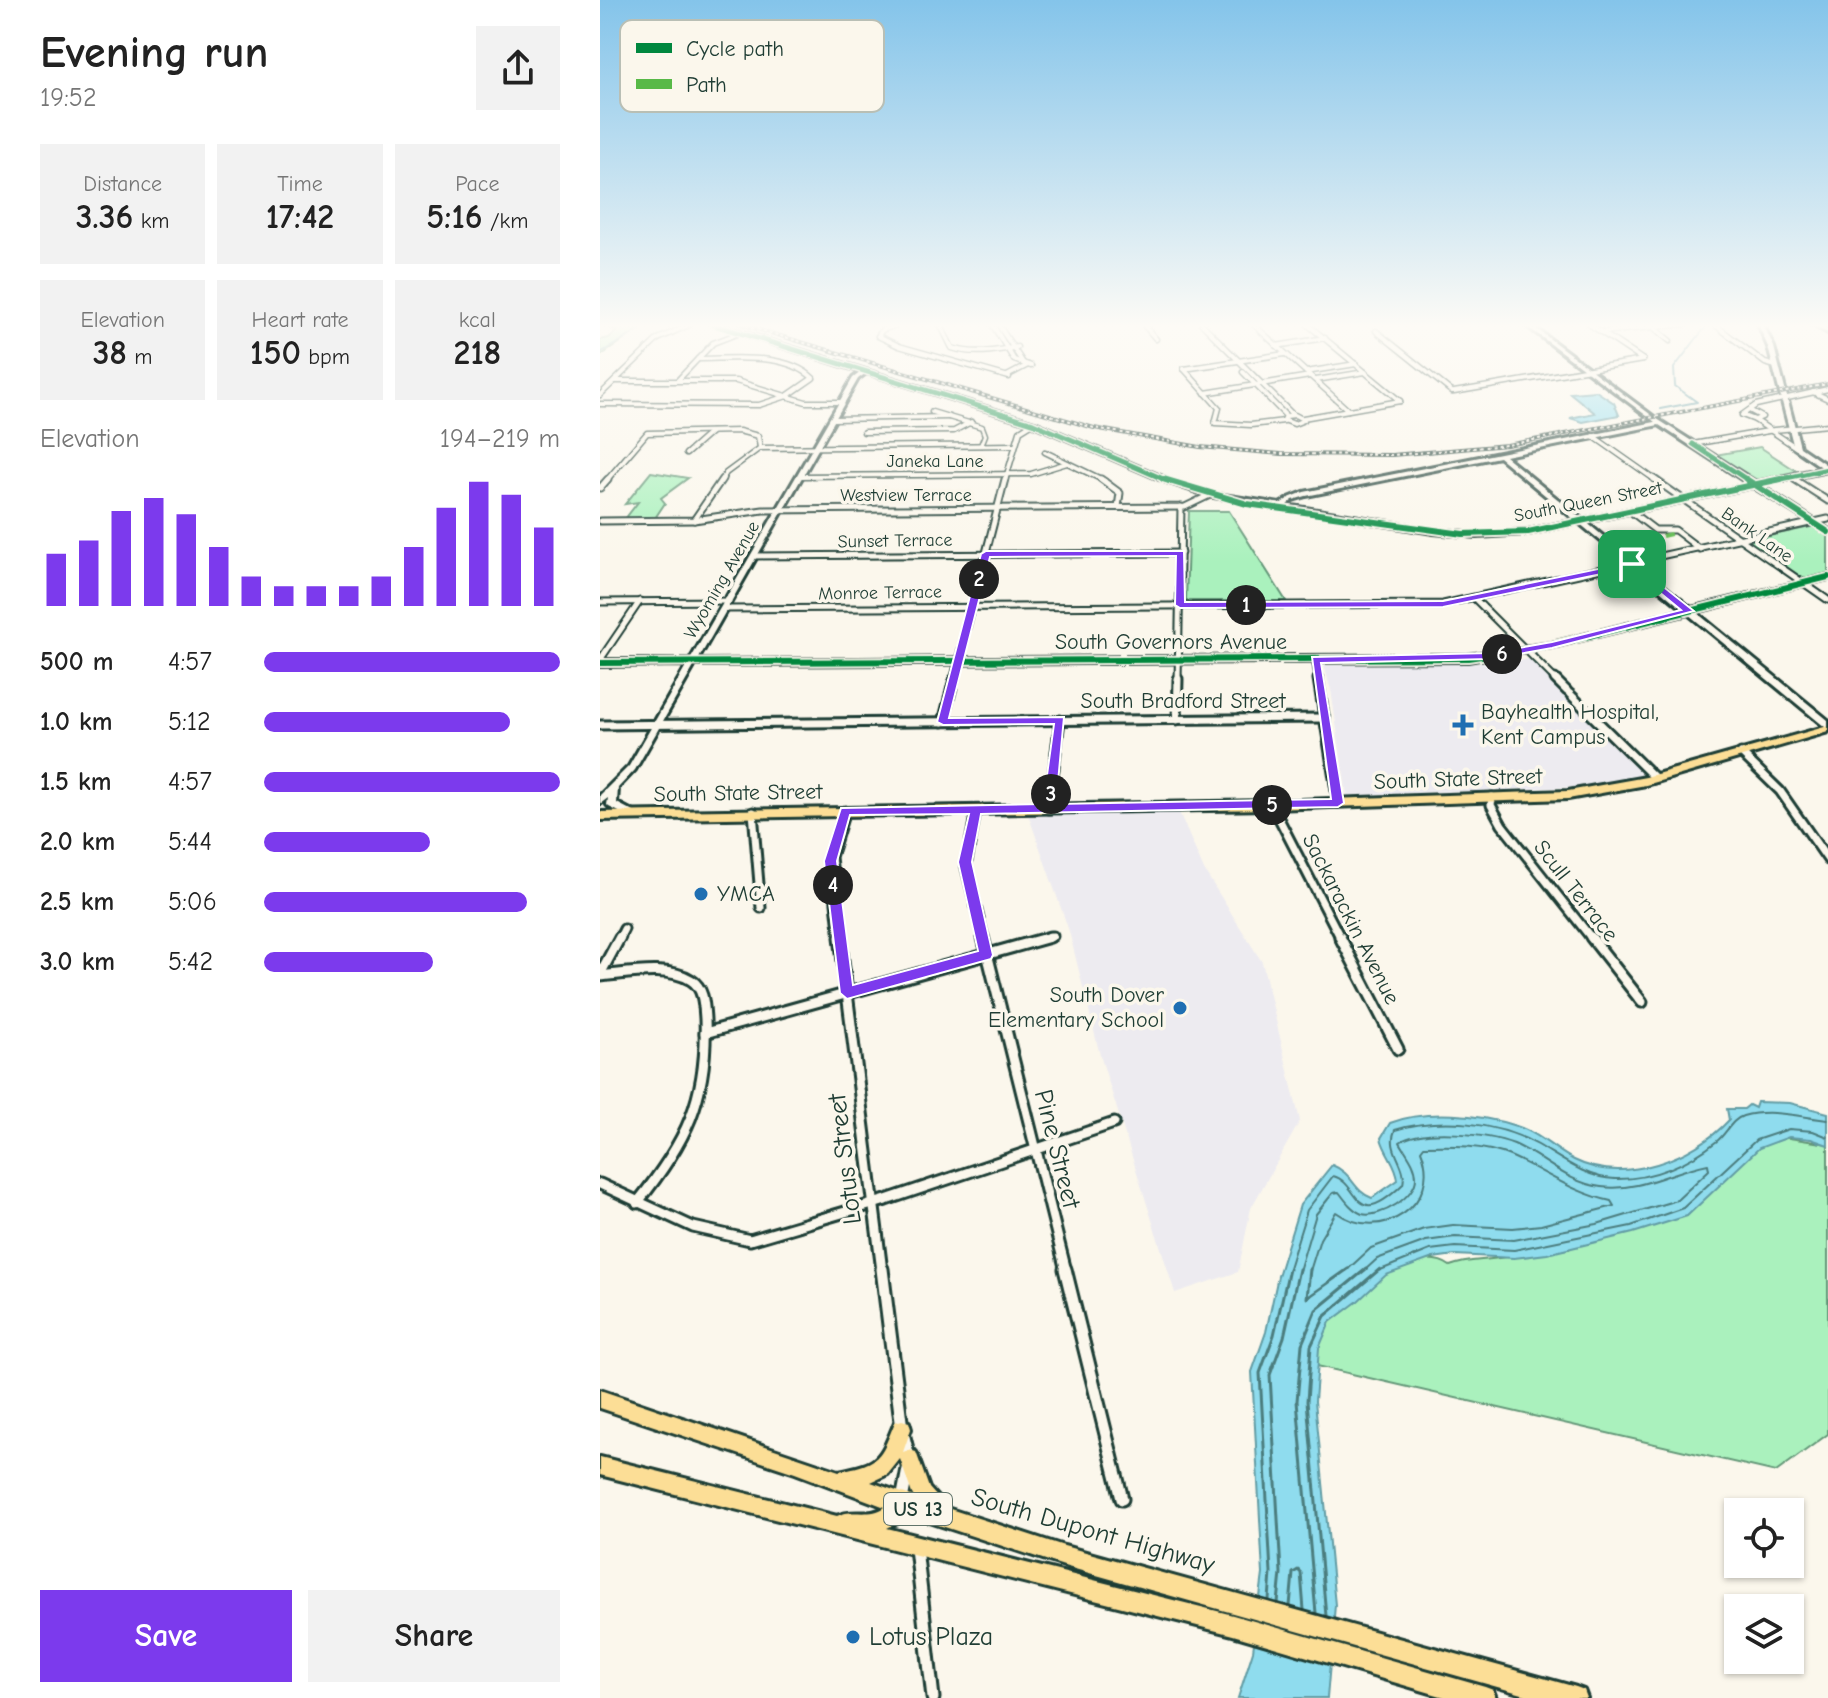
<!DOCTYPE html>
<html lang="en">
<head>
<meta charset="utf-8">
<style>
  :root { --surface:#fff; --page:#f2f2f2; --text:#222; --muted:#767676; --accent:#7c3aed }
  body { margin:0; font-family:"Comic Neue",sans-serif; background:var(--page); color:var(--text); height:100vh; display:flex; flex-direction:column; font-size:30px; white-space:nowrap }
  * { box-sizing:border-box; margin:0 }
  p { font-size:26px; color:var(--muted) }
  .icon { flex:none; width:44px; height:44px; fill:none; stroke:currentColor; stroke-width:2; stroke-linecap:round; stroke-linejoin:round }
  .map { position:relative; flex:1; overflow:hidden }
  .side { display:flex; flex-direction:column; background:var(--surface); width:600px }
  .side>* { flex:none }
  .buttons { position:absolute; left:1124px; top:1498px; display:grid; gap:16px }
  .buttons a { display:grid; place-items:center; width:80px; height:80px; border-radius:0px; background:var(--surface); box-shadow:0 2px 6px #0004; font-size:40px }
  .pin { position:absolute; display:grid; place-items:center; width:68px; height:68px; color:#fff; margin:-34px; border-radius:16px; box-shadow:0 4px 12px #0006 }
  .km { position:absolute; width:40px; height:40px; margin:-20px; border-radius:50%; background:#222; color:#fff; font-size:22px; line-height:40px; text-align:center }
  .round { display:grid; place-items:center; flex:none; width:84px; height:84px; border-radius:0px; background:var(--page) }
  .summary { display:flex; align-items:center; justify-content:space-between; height:136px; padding:0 40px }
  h1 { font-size:44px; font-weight:700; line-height:60px }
  .figures { display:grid; grid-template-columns:repeat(3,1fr); gap:12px; height:136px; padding:8px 40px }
  .figures div { display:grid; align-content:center; border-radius:0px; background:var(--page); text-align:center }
  .figures b { font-size:34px; font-weight:700 }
  .figures small { font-size:22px; font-weight:400 }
  .figures p { font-size:22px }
  .chart { height:224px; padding:16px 40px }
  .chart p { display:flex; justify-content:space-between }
  .chart svg { width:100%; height:144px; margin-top:8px; stroke:var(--accent); stroke-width:6 }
  .action { display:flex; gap:16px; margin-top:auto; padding:16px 40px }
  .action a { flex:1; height:92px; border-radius:0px; background:var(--accent); color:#fff; font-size:32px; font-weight:700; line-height:92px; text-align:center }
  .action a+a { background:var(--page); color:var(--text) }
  ul { padding:0 40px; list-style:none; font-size:26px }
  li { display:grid; grid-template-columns:128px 96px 1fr; align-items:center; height:60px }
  li i { height:20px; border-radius:10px; background:var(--accent) }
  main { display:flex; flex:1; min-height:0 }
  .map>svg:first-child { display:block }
</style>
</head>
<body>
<main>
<section class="side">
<div class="summary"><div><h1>Evening run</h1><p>19:52</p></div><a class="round"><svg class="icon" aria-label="share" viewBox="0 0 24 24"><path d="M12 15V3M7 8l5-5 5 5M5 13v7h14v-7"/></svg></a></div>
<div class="figures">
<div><p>Distance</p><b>3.36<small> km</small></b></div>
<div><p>Time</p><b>17:42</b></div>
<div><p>Pace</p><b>5:16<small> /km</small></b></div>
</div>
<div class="figures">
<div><p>Elevation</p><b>38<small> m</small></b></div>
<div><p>Heart rate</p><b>150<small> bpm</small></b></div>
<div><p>kcal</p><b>218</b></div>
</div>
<div class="chart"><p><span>Elevation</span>194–219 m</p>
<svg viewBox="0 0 160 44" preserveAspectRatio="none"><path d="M5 44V28M15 44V24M25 44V15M35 44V11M45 44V16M55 44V26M65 44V35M75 44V38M85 44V38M95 44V38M105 44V35M115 44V26M125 44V14M135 44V6M145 44V10M155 44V20"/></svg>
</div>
<ul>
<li><b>500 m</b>4:57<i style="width:100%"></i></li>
<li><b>1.0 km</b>5:12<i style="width:83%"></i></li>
<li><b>1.5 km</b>4:57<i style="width:100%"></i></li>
<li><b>2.0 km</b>5:44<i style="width:56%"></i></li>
<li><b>2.5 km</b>5:06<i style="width:89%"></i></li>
<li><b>3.0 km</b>5:42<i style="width:57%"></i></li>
</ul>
<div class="action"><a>Save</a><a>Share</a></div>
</section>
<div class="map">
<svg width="1228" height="1698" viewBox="0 0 1228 1698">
  <rect width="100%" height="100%" fill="#fbf7ec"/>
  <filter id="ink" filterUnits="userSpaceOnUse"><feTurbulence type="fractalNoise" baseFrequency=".0125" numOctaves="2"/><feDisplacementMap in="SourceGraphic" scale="16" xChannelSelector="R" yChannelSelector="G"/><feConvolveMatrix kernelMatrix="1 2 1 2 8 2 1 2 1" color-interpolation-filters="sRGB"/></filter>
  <g filter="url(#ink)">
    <g fill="#edebf0">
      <polygon points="929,659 1043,775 981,787 747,796 731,690 724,665 912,662"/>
      <polygon points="579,812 604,870 662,962 700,1121 651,1208 638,1272 575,1293 500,1055 469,931 428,814"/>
    </g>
    <g fill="#aaf1bd" stroke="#649778" stroke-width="2">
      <polygon points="0,324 47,324 0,356 0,340 9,338 17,331"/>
      <polygon points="1160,447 1198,472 1154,481 1115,455"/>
      <polygon points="51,472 88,478 61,498 65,503 55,518 25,519 38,502 25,504"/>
      <polygon points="589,511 629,511 686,601 586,601"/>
      <polygon points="1215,526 1228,535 1228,574 1201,580 1146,541"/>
      <path d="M 1170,1135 L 1228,1144 L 1228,1434 L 1176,1472 L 717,1366 C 715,1349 718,1327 728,1311 C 731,1305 742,1301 748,1296 C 771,1280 822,1245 850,1266 C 868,1259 881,1261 899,1258 C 925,1255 942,1250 969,1249 L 979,1239 Z"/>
    </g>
    <g fill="#8fdcee" stroke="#629ca4" stroke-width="2">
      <polygon points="996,391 1014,403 1019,415 983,422 970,418 995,413 970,393"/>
      <path d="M 1157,1102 L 1190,1103 L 1228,1113 L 1228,1145 L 1211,1139 L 1189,1137 L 1159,1148 L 1087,1216 L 1033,1233 L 947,1254 L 914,1258 L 855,1255 L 833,1258 L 786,1275 L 758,1301 L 730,1322 L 719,1348 L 715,1401 L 735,1605 L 727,1698 L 638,1698 L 653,1651 L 663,1574 L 652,1372 L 666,1332 L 678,1276 L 700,1205 L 732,1165 C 753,1173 753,1191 772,1198 L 798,1180 C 797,1164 785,1154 781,1138 L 790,1123 C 825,1109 880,1114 916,1126 C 937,1132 955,1150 974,1160 C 1024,1185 1093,1159 1129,1120 L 1127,1109 L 1144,1109 L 1149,1105 L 1155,1108 Z"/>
    </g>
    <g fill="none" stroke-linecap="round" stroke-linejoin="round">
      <g stroke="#4c7d7e" stroke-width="2">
        <path d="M 688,1271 L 707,1210 L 733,1176 C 761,1183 753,1233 803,1184 C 808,1165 786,1151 795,1130 C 840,1116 897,1122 938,1145 C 962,1159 986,1178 1015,1179 C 1051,1180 1090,1163 1117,1141 C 1126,1134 1132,1119 1143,1116 C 1172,1108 1199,1117 1228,1120"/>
        <path d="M 699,1271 L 716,1214 L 733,1193 L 739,1192 C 745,1200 752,1210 762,1214 C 780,1219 817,1196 816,1177 C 816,1164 806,1153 800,1142 C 823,1127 888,1134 914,1144 C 944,1157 967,1183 1001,1187 C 1041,1192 1071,1171 1108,1164 L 1109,1170 L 1077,1200 L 997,1224 L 914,1240 L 855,1237 L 826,1241 L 777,1259 L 764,1271"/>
        <path d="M 710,1271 L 720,1239 L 736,1212 C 781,1245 843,1204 821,1150 L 824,1146 C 852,1145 883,1145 910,1156 C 945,1171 973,1193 1011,1201 L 1014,1206 L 941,1225 L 913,1228 L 853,1225 L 824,1229 L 771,1248 L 746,1271"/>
        <polyline points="778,1271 830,1250 855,1247 914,1250 1031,1226 1083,1208 1156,1140 1189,1129 1213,1131 1228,1137"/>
      </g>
      <g stroke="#4c7d7e" stroke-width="3">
        <polyline points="710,1269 707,1298 748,1269"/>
        <polyline points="669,1600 671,1573 660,1373 674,1335 689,1269"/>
        <polyline points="678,1603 681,1573 670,1375 684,1337 699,1269"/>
        <polyline points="690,1606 693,1573 698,1570 701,1573 704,1610"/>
        <polyline points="716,1613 697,1401 702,1344 716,1310 766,1269"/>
        <polyline points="726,1616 707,1401 711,1346 725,1316 780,1269"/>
      </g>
      <g stroke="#629ca4" stroke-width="2">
        <polyline points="0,353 50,324"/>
        <polyline points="1060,409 1097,402 1075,386 1074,368 1107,325"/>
      </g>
      <defs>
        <g id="street-far4">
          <polyline points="299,324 282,330 278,336 299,346 409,377"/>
          <path d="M 340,324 L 352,348 C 374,355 395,351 417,347"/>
          <polyline points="392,324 414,360 431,366"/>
          <polyline points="398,324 423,363"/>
          <polyline points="543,324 556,339"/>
          <polyline points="602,324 693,415"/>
          <polyline points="653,324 748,410"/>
          <polyline points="707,324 800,401"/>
          <polyline points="989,324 1043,360"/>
          <polyline points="1114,324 1165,363 1176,366"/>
          <polyline points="1052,326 1070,341"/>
          <polyline points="776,331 852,392"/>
          <polyline points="1002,332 1085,324"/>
          <polyline points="676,346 725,338"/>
          <polyline points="584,369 619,408 615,423 651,425 684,421"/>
          <polyline points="584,369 685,354"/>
          <polyline points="643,372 686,416"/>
          <polyline points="706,372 756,364"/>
          <polyline points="407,376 428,365"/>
          <polyline points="78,380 113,343 139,333"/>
          <polyline points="716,380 765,372"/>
          <polyline points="15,381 136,381 206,402 243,402"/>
          <polyline points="854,392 1043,360"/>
          <polyline points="1213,392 1228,399"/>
          <polyline points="605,393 710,376"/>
          <polyline points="0,395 58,339 91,324"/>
          <path d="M 0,404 L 159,405 L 187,396 L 213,378 C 185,352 134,359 98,359"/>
          <polyline points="1151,411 1162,417 1155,420 1142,415 1156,405 1228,389"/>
          <polyline points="332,412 382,427 385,435 381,445"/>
          <polygon points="695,415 704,420 694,424 684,420 686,416"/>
          <polyline points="703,418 800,401"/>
          <polyline points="233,419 349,417"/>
          <polyline points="1155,420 1197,448"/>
          <polyline points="264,432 354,431 371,422"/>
          <polyline points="993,436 1057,481"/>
          <polyline points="1093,444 1174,430 1228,425"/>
          <polyline points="160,448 414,445"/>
          <polyline points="445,452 505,481"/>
          <polyline points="86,454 111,432"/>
          <polyline points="200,476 431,474 467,463"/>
          <polyline points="1191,477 1197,481"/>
          <polyline points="6,481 47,433 139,431 158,436 160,448 126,473 121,481"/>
          <polyline points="405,481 420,431 433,423"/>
        </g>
        <g id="street-far3">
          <polyline points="501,479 520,493 518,507"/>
          <polyline points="1054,479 1228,600"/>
          <polyline points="1194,479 1228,501"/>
          <polyline points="0,488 8,479"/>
          <polyline points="1030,511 1055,530 1075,530 1100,549"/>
          <polyline points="94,520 122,479"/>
          <polyline points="0,521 94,520 163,510 585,507 610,495"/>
          <polyline points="154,556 581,553"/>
          <polyline points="875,599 957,681"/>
          <polyline points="0,602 129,601"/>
          <polyline points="124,609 843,604 1228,519"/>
          <polyline points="715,659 719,681"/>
          <polyline points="0,660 40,601"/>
          <polyline points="353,681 405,479"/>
          <polyline points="578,681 581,507"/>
        </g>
        <g id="street-far2">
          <polyline points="718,679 738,803"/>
          <polyline points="955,679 967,691"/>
          <polyline points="970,694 1055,778"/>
          <polyline points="577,720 578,679"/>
          <polyline points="343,722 354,679"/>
          <polyline points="0,725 725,718"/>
          <polyline points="1141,753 1180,791 1228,860"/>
          <polyline points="892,797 891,805 902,825 992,939"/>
          <polyline points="672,805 741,939"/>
          <polyline points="449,809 460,720"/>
          <polyline points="376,810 366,867 384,939"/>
          <polyline points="153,812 161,908"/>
          <polyline points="19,939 24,929"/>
          <polyline points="240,939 231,857 245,811"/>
          <polyline points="442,939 453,936"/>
        </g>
        <g id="street-far1">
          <polyline points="240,937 282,1271"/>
          <polyline points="383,937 466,1271"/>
          <polyline points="740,937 798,1049"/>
          <polyline points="991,937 1042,1002"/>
          <polyline points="0,974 20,937"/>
          <path d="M 0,976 C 26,974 67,965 91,980 C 104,988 104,1005 105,1019 C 108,1099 86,1142 37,1203"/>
          <polyline points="105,1033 450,937"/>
          <polyline points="0,1184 93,1227 150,1240 286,1200 514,1123"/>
        </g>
        <g id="street">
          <polyline points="282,1269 302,1429 309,1457"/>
          <polyline points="465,1269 522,1499"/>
          <polyline points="302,1500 308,1469"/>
          <polyline points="316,1548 333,1698"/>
        </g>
        <path id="secondary" d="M 109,324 L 117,324 L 435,422 L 570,480 L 611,493 L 680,504 L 689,498 L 704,492 L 1055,422 L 924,324 L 930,324 L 1054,417 L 1156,482 L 1223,468 L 1194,448 L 1168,347 L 1158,324 L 1163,324 L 1174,347 L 1200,447 L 1228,466 L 1228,471 L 1160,485 L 1228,529 L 1228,534 L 1153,487 L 986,522 L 1091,608 L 1228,575 L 1228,579 L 1096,612 L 1228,720 L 1228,728 L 1225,727 L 1088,614 L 952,647 L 868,661 L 95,665 L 35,770 L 18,788 L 17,803 L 38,814 L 40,816 L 35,819 L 32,818 L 9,807 L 7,805 L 8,798 L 0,804 L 0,795 L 29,766 L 87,665 L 0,666 L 0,660 L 90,660 L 253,378 L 261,372 ZM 266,373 L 431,424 L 566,482 L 608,496 L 677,508 L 680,510 L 683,509 L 833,533 L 877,537 L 928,534 L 979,523 L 1084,610 L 952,643 L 868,655 L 98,660 L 258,379 ZM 1059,425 L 1149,484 L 982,519 L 905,456 ZM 899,457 L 975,520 L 928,530 L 877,533 L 833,529 L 687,505 L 693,500 L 706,496 Z"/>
        <polygon id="primary" points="1228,726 1228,732 1046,785 968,799 672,809 0,820 0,812 672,801 968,791 1046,777"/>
        <g id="highway">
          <polygon points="1211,324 1219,324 1228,329 1228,333"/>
          <path d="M 0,1390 L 239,1471 C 280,1463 280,1459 295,1422 L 302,1420 L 309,1422 L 311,1429 L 303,1452 L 309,1450 L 316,1452 L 329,1488 L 347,1508 L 464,1546 L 976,1687 L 984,1690 L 987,1698 L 937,1698 L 464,1566 L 305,1514 L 297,1523 L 287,1528 L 633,1615 L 885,1687 L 893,1690 L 896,1698 L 848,1698 L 633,1635 L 0,1475 L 0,1457 L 237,1516 C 252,1508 270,1518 285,1507 L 195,1473 L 0,1408 ZM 300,1459 L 312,1494 L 314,1497 L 271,1482 L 288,1474 Z"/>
        </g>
      </defs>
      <use href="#street-far4" stroke="#1f3d34" stroke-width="7"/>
      <use href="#street-far3" stroke="#1f3d34" stroke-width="9"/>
      <use href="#street-far2" stroke="#1f3d34" stroke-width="13"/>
      <use href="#street-far1" stroke="#1f3d34" stroke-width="15"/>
      <use href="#street" stroke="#1f3d34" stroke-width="17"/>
      <use href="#secondary" stroke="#1f3d34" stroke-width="6"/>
      <use href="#primary" stroke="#1f3d34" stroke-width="6"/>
      <use href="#highway" stroke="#1f3d34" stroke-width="6"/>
      <use href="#street-far4" stroke="#fbf7ec" stroke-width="4"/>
      <use href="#street-far3" stroke="#fbf7ec" stroke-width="5"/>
      <use href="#street-far2" stroke="#fbf7ec" stroke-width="7"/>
      <use href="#street-far1" stroke="#fbf7ec" stroke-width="9"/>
      <use href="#street" stroke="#fbf7ec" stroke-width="11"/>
      <use href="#secondary" fill="#fbf7ec" fill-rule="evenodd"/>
      <use href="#primary" fill="#fcde96" fill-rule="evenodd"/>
      <use href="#highway" fill="#fcde96" fill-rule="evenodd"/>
      <defs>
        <polyline id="rail" points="140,324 494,428 600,447 681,454 792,455 907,445 1228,384"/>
      </defs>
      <use href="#rail" stroke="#1f3d34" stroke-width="4"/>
      <use href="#rail" stroke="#fbf7ec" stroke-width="2" stroke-dasharray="3" stroke-linecap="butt"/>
      <polyline stroke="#58b947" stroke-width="4" stroke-dasharray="9 4" stroke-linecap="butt" points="1062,536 1071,534"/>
      <defs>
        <g id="cycleway-far1">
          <polyline points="111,324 433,423 568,481"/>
          <polyline points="1093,444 1149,481"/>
          <polyline points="1172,481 1228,469"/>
        </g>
        <g id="cycleway">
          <polyline points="563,479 647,504 863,534 928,532 1181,479"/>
          <polyline points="1146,479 1228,532"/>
          <polyline points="0,663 868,658 952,645 1228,577"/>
        </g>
      </defs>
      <use href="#cycleway-far1" stroke="#fbf7ec" stroke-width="8"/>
      <use href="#cycleway" stroke="#fbf7ec" stroke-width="10"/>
      <use href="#cycleway-far1" stroke="#00873e" stroke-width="5"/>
      <use href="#cycleway" stroke="#00873e" stroke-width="6"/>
    </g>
  </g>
  <linearGradient id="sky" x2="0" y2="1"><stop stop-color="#84c4ea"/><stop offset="0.58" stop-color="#fdfbf6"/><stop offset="1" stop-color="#fdfbf6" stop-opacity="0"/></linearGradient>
  <rect width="1228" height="562" fill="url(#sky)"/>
  <path fill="#7c3aed" stroke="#fff" stroke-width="2" fill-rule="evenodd" d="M 386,551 L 584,551 L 585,602 L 843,601 L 1032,562 L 1094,611 L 952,648 L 891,659 L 721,663 L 744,803 L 738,807 L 381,814 L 372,862 L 393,955 L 391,959 L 247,999 L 240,993 L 224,861 L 241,808 L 443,804 L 454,724 L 343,725 L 337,722 L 381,554 ZM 576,556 L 575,605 L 580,608 L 843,607 L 1030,568 L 1081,610 L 952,642 L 891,653 L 712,657 L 731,799 L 456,804 L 464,717 L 349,718 L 390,557 ZM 369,814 L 358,862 L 378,951 L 253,985 L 237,861 L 250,815 Z"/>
  <g fill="#1f6fb2" stroke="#fbf7ec" stroke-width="3">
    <path d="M859 713h8v8h8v8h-8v8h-8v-8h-8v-8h8z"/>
    <circle cx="101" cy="894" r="8"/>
    <circle cx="580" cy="1008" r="8"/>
    <circle cx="253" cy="1637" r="8"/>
  </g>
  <g text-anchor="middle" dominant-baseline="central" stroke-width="7" stroke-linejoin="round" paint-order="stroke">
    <g font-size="18" fill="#1f3d34" stroke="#fbf7ec">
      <text x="335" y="461">Janeka Lane</text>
      <text x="306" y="495">Westview Terrace</text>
      <text transform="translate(988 502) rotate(-11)">South Queen Street</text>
      <text transform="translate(1157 535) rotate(35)">Bank Lane</text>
      <text transform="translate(295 541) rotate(-1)">Sunset Terrace</text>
      <text transform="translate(122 580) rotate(-60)">Wyoming Avenue</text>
      <text transform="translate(280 593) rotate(-1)">Monroe Terrace</text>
    </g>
    <rect fill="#fbf7ec" stroke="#61756b" stroke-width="2" x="284" y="1493" width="68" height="32" rx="6"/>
    <g font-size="20" font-weight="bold" fill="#1f3d34">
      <text x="318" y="1509">US 13</text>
    </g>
    <g font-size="22" fill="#1f3d34" stroke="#fbf7ec">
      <text x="571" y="642">South Governors Avenue</text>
      <text x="583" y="701">South Bradford Street</text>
      <text transform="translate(858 779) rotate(-2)">South State Street</text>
      <text transform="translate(138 793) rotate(-1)">South State Street</text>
      <text transform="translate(976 891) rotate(52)">Scull Terrace</text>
      <text transform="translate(751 919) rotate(63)">Sackarackin Avenue</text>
    </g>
    <g font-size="22" fill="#1f3d34" stroke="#fbf7ec" text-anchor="start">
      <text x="881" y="712">Bayhealth Hospital,<tspan x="881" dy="25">Kent Campus</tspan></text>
      <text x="117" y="894">YMCA</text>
      <text x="564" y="995" text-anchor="end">South Dover<tspan x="564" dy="25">Elementary School</tspan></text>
    </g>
    <g font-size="26" fill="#1f3d34" stroke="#fbf7ec">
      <text transform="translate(457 1149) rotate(76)">Pine Street</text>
      <text transform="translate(245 1159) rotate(-97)">Lotus Street</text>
      <text transform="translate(493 1531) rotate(16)">South Dupont Highway</text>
    </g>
    <g font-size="26" fill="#1f3d34" stroke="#fbf7ec" text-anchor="start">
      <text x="269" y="1637">Lotus Plaza</text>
    </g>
  </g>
  <rect x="20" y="20" width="264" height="92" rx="12" fill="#fbf7ec" stroke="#b9bfb5" stroke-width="2"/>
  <rect x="36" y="43" width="36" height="10" fill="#00873e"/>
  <rect x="36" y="79" width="36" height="10" fill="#58b947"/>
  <g font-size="22" fill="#1f3d34">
    <text x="86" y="56">Cycle path</text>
    <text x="86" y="92">Path</text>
  </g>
</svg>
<div class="buttons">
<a><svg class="icon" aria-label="locate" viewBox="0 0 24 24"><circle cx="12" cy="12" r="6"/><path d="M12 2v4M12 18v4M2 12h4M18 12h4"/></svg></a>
<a><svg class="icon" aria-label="layers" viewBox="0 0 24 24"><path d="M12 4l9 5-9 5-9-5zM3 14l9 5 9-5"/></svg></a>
</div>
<div class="pin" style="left:1032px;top:564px;background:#1e9e55"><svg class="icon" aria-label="arrive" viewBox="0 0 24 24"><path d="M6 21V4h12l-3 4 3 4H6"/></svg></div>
<b class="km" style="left:646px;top:605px">1</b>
<b class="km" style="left:379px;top:579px">2</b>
<b class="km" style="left:451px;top:794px">3</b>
<b class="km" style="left:233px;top:885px">4</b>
<b class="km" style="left:672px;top:805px">5</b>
<b class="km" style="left:902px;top:654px">6</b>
</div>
</main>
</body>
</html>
